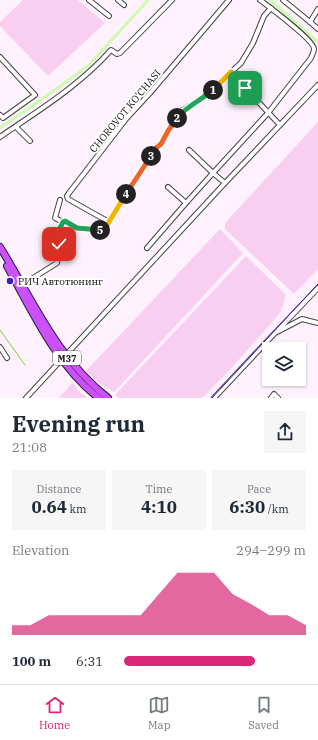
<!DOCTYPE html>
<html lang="en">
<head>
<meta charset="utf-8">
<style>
  :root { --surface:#fff; --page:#f6f6f7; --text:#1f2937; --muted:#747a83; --line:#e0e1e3; --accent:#db2777 }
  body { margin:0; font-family:"IBM Plex Serif",serif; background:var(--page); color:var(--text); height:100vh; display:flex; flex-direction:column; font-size:15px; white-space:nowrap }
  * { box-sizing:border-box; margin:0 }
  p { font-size:13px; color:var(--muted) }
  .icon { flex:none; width:22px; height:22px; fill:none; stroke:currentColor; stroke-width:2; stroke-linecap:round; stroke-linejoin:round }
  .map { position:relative; height:398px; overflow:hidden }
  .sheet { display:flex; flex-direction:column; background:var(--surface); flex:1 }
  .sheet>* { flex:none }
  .tools { position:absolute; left:262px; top:342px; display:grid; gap:8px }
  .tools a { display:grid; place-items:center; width:44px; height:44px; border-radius:0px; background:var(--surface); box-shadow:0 1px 3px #0004; font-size:20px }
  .pin { position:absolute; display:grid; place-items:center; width:34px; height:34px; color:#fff; margin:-17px; border-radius:8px; box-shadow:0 2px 6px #0006 }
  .km { position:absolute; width:20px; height:20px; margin:-10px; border-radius:50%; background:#222; color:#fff; font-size:11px; line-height:20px; text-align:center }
  .round { display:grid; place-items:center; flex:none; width:42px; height:42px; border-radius:0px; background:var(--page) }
  .summary { display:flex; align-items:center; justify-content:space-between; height:68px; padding:0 12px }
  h1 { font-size:22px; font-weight:700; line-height:30px }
  .metrics { display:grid; grid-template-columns:repeat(3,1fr); gap:6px; height:68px; padding:4px 12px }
  .metrics div { display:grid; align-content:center; border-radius:0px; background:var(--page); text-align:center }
  .metrics b { font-size:17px; font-weight:700 }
  .metrics small { font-size:11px; font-weight:400 }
  .metrics p { font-size:11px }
  .chart { height:112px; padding:8px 12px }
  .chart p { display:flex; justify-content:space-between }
  .chart svg { width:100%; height:72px; margin-top:4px; fill:var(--accent); opacity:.7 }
  ul { padding:0 12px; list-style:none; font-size:13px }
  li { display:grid; grid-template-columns:64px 48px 1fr; align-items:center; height:30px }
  li i { height:10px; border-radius:5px; background:var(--accent) }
  .dock { display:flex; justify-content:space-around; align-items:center; height:56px; border-top:1px solid var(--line); background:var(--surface); font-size:11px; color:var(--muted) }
  .dock a { display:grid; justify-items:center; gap:2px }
  .dock .selected { color:var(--accent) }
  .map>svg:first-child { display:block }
</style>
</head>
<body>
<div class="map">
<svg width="318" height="398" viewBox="0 0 318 398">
  <rect width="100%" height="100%" fill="#fff2fe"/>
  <g fill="#f8cff1">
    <polygon points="23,0 78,0 105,23 48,76 0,26 0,22"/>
    <polygon points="318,122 318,269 294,294 225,229 225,223"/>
    <polygon points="220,229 243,253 114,392 98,383 86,371"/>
    <polygon points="246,256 286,295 281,311 274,320 227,373 202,398 119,398 115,395"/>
    <polygon points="73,382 78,390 87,398 59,398"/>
  </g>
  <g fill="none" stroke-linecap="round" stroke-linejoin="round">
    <polyline stroke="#6cd932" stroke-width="1" points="0,330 25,365"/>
    <g stroke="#cdfbb1" stroke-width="3">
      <polyline points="270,0 318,42"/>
      <polyline points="0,128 55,90 88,66 148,0"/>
    </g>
    <defs>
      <g id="minor">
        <polyline points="89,0 109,16"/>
        <polyline points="118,0 124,5"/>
        <polyline points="283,0 310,22 318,9"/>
        <polyline points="310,22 318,29"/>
        <polyline points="0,57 35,95 3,118 0,115"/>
        <polyline points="231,73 280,125"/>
        <polyline points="16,127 30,141"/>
        <path d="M 0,137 C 39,110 79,86 111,50 L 117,54 L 120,53 L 172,0"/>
        <path d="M 189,150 L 213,173 L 268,113 L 311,58 C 312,55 314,52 314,49 C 314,40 269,7 260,0"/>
        <polyline points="168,187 186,203 213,173 225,183"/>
        <polyline points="60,200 55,218 63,222"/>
        <polyline points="109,222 68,199 67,196 69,193 126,119 150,93 229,0"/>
        <polyline points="147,248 186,203"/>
        <polyline points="22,285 57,263 59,244 57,241 63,222 65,221 77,228 93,230 104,230 156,148 161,144 168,131 183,110 206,95 241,63 253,43 264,16 271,8"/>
        <polyline points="277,331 318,288"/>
        <polyline points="0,347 7,358"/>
        <polyline points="26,398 225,183 318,85"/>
        <polyline points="214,398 275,333 302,319 318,323"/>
        <polyline points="271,398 274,394 278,398"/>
      </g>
      <g id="highway">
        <path d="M 0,247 C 34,302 56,357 108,398"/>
        <path d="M 7,266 C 31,309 58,368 99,398"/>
      </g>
    </defs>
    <use href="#minor" stroke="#424242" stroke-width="6"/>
    <use href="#highway" stroke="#202020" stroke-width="8"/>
    <use href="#minor" stroke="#fff" stroke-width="4"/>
    <use href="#highway" stroke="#cc50ff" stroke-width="6"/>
    <polyline stroke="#3e1acd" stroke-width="1" points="212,398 318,284"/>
  </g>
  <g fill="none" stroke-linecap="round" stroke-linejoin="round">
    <defs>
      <polyline id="split-1" points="213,90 231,72 245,88"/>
      <path id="split-2" d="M 177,118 C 187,106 201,100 213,90"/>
      <polyline id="split-3" points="151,156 156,148 161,144 168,131 177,118"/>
      <polyline id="split-4" points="126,194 151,156"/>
      <polyline id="split-5" points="100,230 104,230 126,194"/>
      <polyline id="split-6" points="60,228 63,222 65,221 77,228 100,230"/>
      <polyline id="split-7" points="59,244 57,241 60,228"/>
    </defs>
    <use href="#split-1" stroke="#fff" stroke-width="8"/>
    <use href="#split-2" stroke="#fff" stroke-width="8"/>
    <use href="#split-3" stroke="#fff" stroke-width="8"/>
    <use href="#split-4" stroke="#fff" stroke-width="8"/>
    <use href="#split-5" stroke="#fff" stroke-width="8"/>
    <use href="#split-6" stroke="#fff" stroke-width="8"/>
    <use href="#split-7" stroke="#fff" stroke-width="8"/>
    <use href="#split-1" stroke="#f5b400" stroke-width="5"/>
    <use href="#split-2" stroke="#22a559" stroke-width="5"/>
    <use href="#split-3" stroke="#f0652b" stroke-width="5"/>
    <use href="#split-4" stroke="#f0652b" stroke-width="5"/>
    <use href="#split-5" stroke="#f5b400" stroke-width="5"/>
    <use href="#split-6" stroke="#22a559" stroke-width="5"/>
    <use href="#split-7" stroke="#22a559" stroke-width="5"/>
  </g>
  <circle fill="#3e1acd" stroke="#fff" stroke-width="1.5" cx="10" cy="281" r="4"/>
  <g text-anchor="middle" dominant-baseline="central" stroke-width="4" stroke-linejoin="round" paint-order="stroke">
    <rect fill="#fff" stroke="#575757" stroke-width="1" x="53" y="351" width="28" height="14" rx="3"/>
    <g font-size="9" font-weight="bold" fill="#0f0f0f">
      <text x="67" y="358">M37</text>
    </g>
    <g font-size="10" fill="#0f0f0f" stroke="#fff">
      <text transform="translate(125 111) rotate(-50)">CHOROVOT KO'CHASI</text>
    </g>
    <g font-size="10" fill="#0f0f0f" stroke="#fff" text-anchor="start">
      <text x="18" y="281">РИЧ Автотюнинг</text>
    </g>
  </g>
</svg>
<div class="tools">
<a><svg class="icon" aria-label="layers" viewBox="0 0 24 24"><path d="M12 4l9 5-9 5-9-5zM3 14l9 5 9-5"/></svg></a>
</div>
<div class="pin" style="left:245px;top:88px;background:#1e9e55"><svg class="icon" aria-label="arrive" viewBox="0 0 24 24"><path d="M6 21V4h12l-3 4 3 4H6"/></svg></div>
<div class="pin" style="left:59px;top:244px;background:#d93025"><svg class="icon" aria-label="check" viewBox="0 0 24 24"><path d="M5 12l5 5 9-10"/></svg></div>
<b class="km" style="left:213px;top:90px">1</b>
<b class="km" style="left:177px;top:118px">2</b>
<b class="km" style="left:151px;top:156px">3</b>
<b class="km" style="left:126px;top:194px">4</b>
<b class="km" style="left:100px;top:230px">5</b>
</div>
<section class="sheet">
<div class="summary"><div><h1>Evening run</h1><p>21:08</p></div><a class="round"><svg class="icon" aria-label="share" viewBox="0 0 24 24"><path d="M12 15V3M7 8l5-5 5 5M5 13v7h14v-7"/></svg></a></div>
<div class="metrics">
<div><p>Distance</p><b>0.64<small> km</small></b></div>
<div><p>Time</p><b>4:10</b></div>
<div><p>Pace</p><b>6:30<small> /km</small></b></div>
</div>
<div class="chart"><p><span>Elevation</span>294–299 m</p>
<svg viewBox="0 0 160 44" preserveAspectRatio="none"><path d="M0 44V38L10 38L20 32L30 32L40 32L50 32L60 32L70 32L80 19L90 6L100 6L110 6L120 19L130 25L140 32L150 32L160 38V44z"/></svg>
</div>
<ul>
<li><b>100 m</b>6:31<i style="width:72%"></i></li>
</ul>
</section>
<nav class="dock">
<a class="selected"><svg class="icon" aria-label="home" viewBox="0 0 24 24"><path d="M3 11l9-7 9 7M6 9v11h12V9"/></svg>Home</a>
<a><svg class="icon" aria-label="map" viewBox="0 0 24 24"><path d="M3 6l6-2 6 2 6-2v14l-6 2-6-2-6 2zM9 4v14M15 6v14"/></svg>Map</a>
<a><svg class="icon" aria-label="saved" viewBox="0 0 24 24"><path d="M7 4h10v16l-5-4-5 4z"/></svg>Saved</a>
</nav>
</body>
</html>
